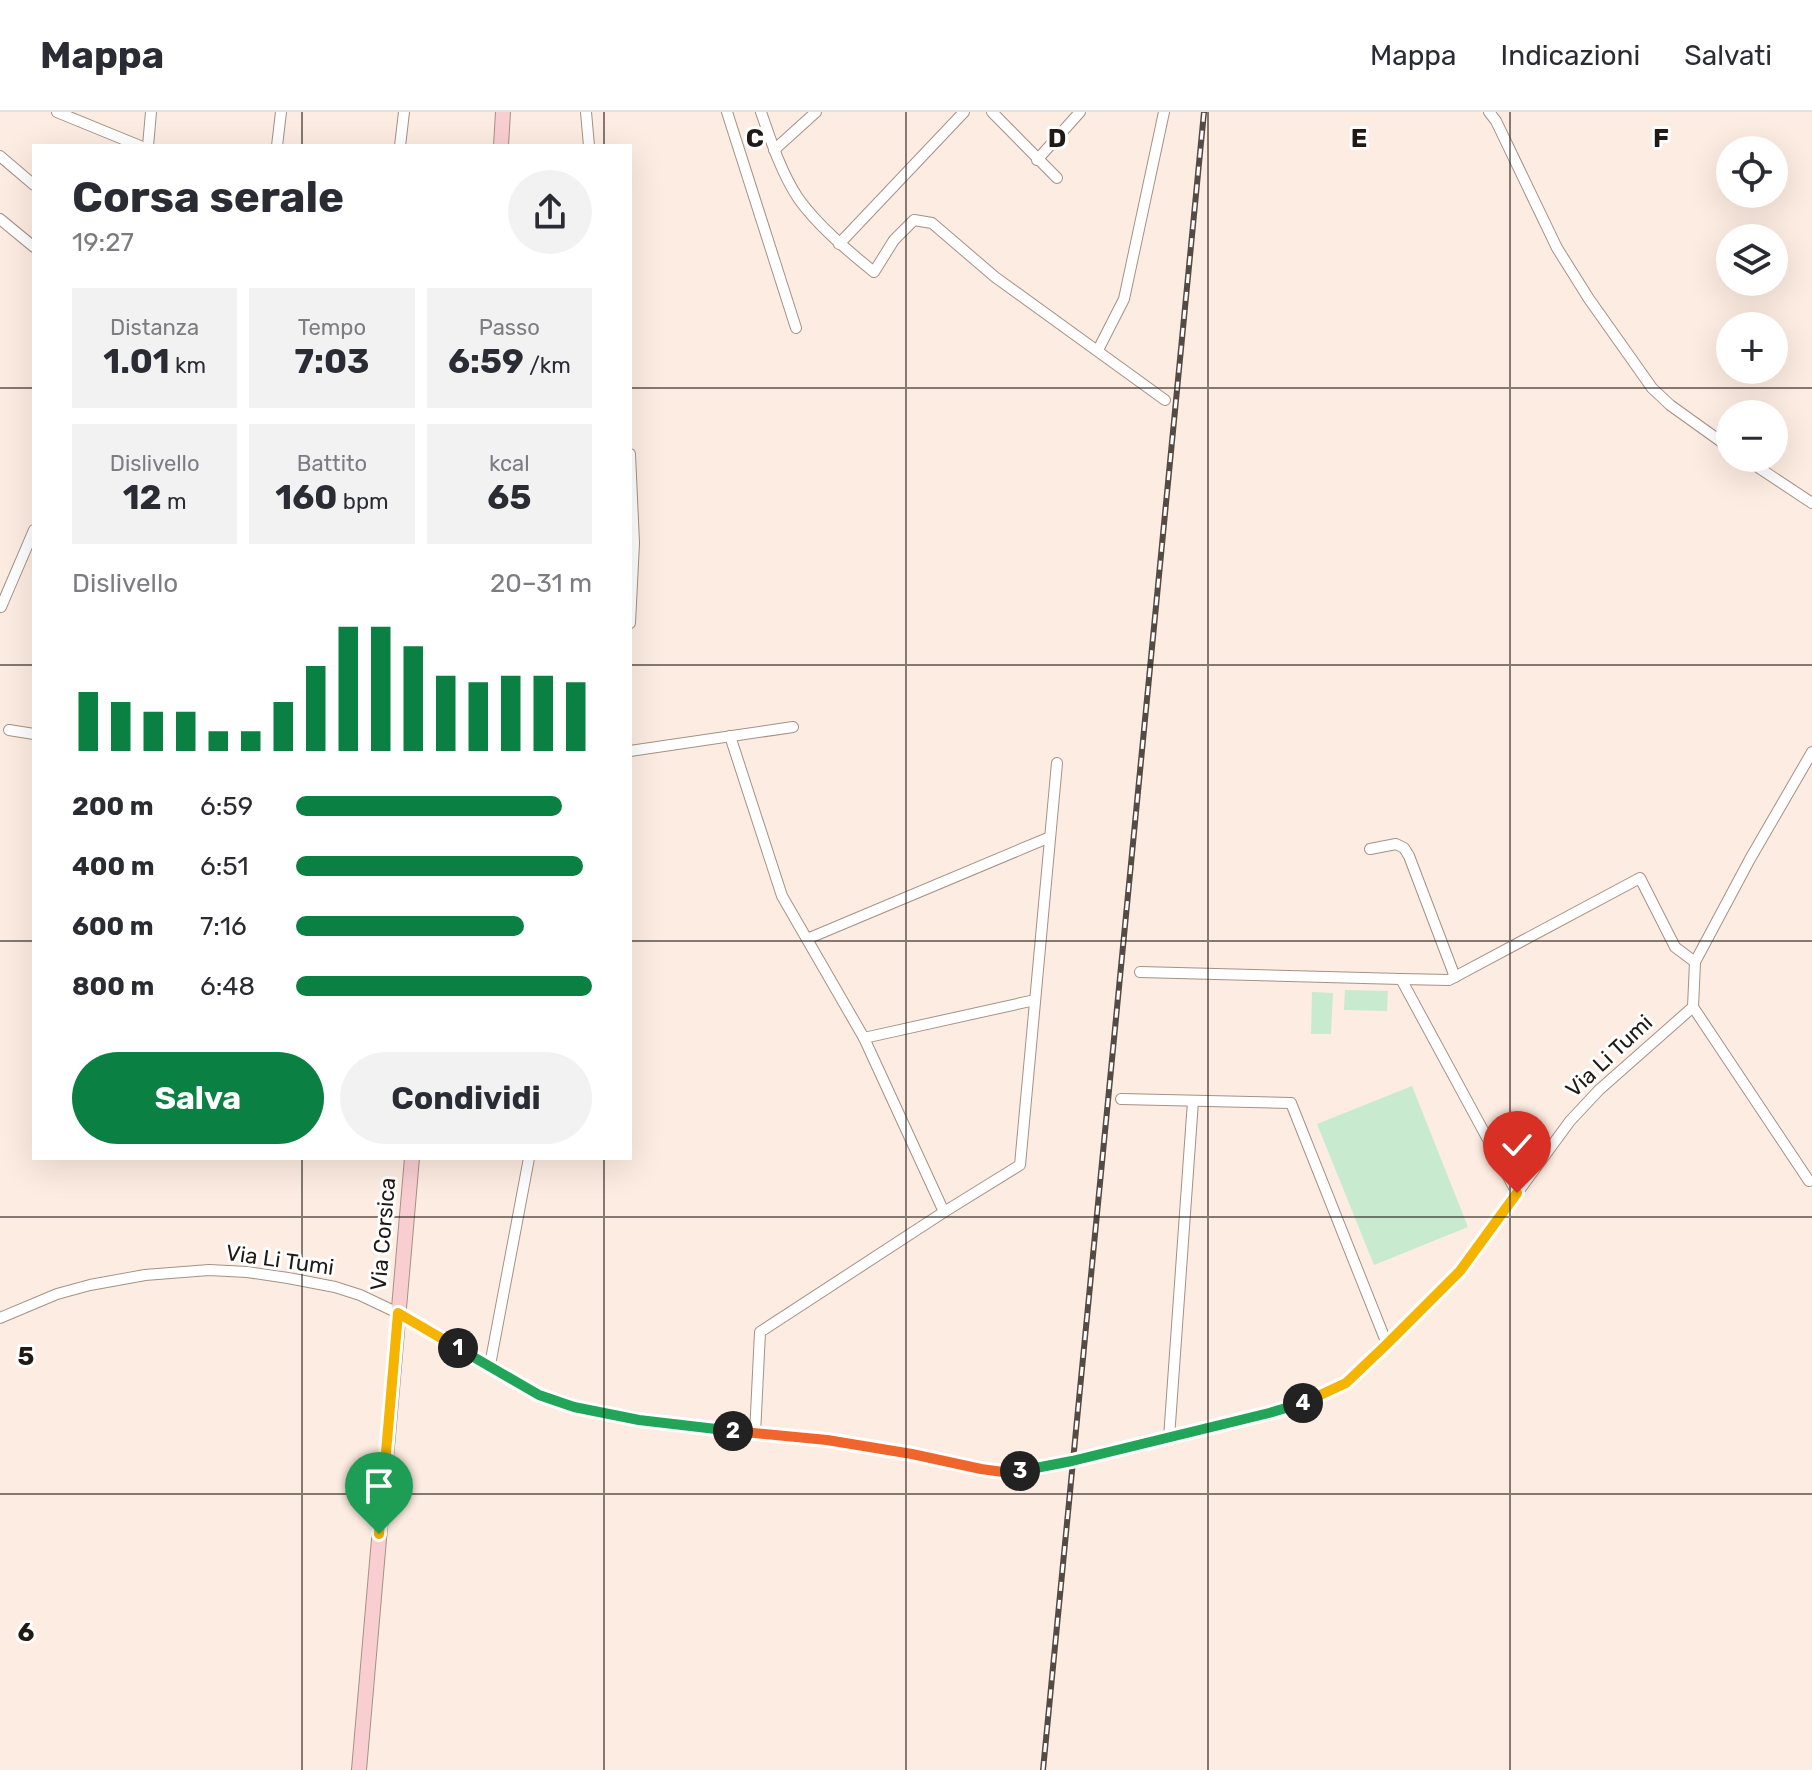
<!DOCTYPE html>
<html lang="it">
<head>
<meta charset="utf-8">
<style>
  :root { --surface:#fff; --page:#f2f2f3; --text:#2b2b33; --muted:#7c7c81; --line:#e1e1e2; --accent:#0b8043 }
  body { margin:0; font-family:Rubik,sans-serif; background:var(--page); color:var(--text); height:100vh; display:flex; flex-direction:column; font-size:30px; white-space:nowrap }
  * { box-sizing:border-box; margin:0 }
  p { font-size:26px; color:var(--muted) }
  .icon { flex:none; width:44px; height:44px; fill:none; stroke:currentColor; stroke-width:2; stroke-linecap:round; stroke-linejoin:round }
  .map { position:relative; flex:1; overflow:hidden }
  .drawer { position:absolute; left:32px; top:32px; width:600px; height:1016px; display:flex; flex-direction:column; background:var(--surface); border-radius:0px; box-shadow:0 8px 32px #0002 }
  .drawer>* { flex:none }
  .fabs { position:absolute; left:1716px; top:24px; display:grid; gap:16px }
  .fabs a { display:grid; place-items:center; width:72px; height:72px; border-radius:50%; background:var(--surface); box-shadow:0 8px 32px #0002; font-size:40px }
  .pin { position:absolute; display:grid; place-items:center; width:68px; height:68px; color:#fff; margin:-82px -34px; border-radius:50% 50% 50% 0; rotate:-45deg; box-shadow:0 0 8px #0007 }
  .pin .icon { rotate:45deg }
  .km { position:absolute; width:40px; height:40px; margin:-20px; border-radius:50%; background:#222; color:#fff; font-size:22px; line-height:40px; text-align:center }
  .round { display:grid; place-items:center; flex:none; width:84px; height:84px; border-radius:42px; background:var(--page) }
  .headline { display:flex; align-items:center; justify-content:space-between; height:136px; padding:0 40px }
  h1 { font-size:44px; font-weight:700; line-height:60px }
  .metrics { display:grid; grid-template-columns:repeat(3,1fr); gap:12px; height:136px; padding:8px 40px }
  .metrics div { display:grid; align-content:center; border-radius:0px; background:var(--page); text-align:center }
  .metrics b { font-size:34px; font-weight:700 }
  .metrics small { font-size:22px; font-weight:400 }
  .metrics p { font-size:22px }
  .chart { height:224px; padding:16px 40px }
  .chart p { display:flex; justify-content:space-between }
  .chart svg { width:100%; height:144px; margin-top:8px; stroke:var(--accent); stroke-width:6 }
  .primary-button { display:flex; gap:16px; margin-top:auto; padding:16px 40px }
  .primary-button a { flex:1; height:92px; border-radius:48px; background:var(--accent); color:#fff; font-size:32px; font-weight:700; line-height:92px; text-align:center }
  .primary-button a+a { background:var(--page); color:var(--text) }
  ul { padding:0 40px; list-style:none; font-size:26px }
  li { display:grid; grid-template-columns:128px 96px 1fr; align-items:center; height:60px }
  li i { height:20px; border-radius:10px; background:var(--accent) }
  header { display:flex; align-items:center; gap:48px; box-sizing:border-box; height:112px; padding:0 40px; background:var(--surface); border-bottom:2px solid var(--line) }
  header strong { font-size:38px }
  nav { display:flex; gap:44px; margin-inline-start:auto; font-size:28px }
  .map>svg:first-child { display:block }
</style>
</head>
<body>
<header>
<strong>Mappa</strong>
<nav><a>Mappa</a><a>Indicazioni</a><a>Salvati</a></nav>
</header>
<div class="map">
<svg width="1812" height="1658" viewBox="0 0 1812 1658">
  <rect width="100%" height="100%" fill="#fdece1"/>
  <g fill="#c8eacf">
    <polygon points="1345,878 1388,879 1387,899 1344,898"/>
    <polygon points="1312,880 1333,881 1331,922 1311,922"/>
    <polygon points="1412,974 1468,1115 1374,1153 1317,1012"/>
  </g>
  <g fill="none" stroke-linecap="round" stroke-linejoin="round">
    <defs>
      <g id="minor">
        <polyline points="57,0 140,34"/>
        <polyline points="586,0 589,34"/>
        <polyline points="727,0 796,216"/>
        <path d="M 761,0 C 771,29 781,60 798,86 C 817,113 848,139 874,160 L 894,128 L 914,108 L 932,111 L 995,165 L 1165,288"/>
        <polyline points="992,0 1057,66"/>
        <polyline points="1489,0 1496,9 1557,136 1589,187 1640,259 1652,276 1670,293 1730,336"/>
        <polyline points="148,34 151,0"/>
        <polyline points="277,34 281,0"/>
        <polyline points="400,34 404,0"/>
        <polyline points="774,38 816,0"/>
        <polyline points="0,44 34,73"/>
        <polyline points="1037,48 1080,0"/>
        <polyline points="0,107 34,135"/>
        <polyline points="839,132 964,0"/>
        <polyline points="1098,238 1124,187 1164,0"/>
        <polyline points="630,342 634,431 630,511"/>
        <polyline points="1744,346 1812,391"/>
        <polyline points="1,495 34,418"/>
        <polyline points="9,618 34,622"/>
        <polyline points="730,624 782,784 864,926 944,1100 760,1220 755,1322"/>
        <polyline points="630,639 793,615"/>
        <polyline points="1370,737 1396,732 1404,736 1409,744 1455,865"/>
        <polyline points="807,827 1050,725"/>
        <polyline points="1140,860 1401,867 1517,1081"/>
        <polyline points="1401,867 1449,868 1640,766 1675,835 1695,850"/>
        <polyline points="1693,895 1809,1069"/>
        <polyline points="864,926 1035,888"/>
        <polyline points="1121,987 1291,991 1387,1232"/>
        <polyline points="944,1100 1020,1053 1057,651"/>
        <polyline points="0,1206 57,1182 90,1173 145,1163 209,1158 247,1160 288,1166 335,1175 360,1183 398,1201 539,1283 574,1295 605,1302 676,1314 827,1328 912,1342 981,1357 1003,1360 1026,1358 1072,1349 1269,1301 1309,1289 1346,1271 1460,1159 1570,1009 1599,978 1693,895 1695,850 1750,747 1812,640"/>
        <polyline points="490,1253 529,1046"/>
        <polyline points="1169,1326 1193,989"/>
      </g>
      <g id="secondary">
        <polyline points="501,34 503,0"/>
        <polyline points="359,1658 412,1046"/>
      </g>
    </defs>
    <use href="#minor" stroke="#a59185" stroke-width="12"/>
    <use href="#secondary" stroke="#a59185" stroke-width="16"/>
    <use href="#minor" stroke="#fff" stroke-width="10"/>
    <use href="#secondary" stroke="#f8ced1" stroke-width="14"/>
    <defs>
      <polyline id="rail" points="1043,1658 1204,0"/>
    </defs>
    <use href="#rail" stroke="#554b45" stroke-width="6"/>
    <use href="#rail" stroke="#fff" stroke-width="3" stroke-dasharray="9" stroke-linecap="butt"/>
  </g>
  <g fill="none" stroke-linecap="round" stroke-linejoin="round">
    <defs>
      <polyline id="split-1" points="379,1422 398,1201 458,1236"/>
      <polyline id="split-2" points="458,1236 539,1283 574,1295 639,1308 733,1319"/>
      <polyline id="split-3" points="733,1319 827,1328 912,1342 981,1357 1003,1360 1020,1359"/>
      <polyline id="split-4" points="1020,1359 1072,1349 1269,1301 1303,1291"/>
      <polyline id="split-5" points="1303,1291 1346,1271 1387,1232 1460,1159 1517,1081"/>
    </defs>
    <use href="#split-1" stroke="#fff" stroke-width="16"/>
    <use href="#split-2" stroke="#fff" stroke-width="16"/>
    <use href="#split-3" stroke="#fff" stroke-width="16"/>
    <use href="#split-4" stroke="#fff" stroke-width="16"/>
    <use href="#split-5" stroke="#fff" stroke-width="16"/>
    <use href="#split-1" stroke="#f5b400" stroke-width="10"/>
    <use href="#split-2" stroke="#22a559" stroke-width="10"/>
    <use href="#split-3" stroke="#f0652b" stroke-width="10"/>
    <use href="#split-4" stroke="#22a559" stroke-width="10"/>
    <use href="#split-5" stroke="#f5b400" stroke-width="10"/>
  </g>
  <path fill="none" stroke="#201914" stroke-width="2" stroke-opacity="0.55" d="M 302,0 L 302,34M 604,0 L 604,34M 906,0 L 906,1658M 1208,0 L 1208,1658M 1510,0 L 1510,1658M 0,276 L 34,276M 630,276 L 1812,276M 0,553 L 34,553M 630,553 L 1812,553M 0,829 L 34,829M 630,829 L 1812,829M 302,1046 L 302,1658M 604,1046 L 604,1658M 0,1105 L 1812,1105M 0,1382 L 1812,1382"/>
  <g text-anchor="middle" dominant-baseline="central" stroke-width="6" stroke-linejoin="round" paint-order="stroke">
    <g font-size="22" fill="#201914" stroke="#fff">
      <text transform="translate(1609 944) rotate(-43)">Via Li Tumi</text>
      <text transform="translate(383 1122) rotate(-85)">Via Corsica</text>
      <text transform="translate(280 1148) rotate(8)">Via Li Tumi</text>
    </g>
  </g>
  <g font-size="26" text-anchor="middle" font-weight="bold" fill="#201914" stroke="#fff" stroke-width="6" stroke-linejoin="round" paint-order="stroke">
    <text x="755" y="35">C</text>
    <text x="1057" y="35">D</text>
    <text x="1359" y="35">E</text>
    <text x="1661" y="35">F</text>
    <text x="26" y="1253">5</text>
    <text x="26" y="1529">6</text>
  </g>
</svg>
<div class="fabs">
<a><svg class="icon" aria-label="locate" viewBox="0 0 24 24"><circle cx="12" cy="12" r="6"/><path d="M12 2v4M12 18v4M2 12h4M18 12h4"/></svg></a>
<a><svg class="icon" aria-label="layers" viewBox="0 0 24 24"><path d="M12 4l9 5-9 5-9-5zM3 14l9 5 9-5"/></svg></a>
<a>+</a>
<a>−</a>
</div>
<div class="pin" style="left:379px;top:1422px;background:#1e9e55"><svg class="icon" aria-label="arrive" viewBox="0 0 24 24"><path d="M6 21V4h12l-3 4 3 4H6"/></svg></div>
<div class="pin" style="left:1517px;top:1081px;background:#d93025"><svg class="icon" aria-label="check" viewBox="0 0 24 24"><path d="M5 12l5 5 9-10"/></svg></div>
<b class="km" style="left:458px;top:1236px">1</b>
<b class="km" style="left:733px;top:1319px">2</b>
<b class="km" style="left:1020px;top:1359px">3</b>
<b class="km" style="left:1303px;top:1291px">4</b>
<section class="drawer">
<div class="headline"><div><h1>Corsa serale</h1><p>19:27</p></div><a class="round"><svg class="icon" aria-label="share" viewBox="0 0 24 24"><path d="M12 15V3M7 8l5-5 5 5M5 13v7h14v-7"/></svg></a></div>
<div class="metrics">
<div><p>Distanza</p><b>1.01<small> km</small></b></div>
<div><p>Tempo</p><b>7:03</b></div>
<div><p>Passo</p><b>6:59<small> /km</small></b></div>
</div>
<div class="metrics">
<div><p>Dislivello</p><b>12<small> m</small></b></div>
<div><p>Battito</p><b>160<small> bpm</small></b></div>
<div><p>kcal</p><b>65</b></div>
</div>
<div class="chart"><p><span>Dislivello</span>20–31 m</p>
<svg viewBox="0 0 160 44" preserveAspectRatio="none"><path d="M5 44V26M15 44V29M25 44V32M35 44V32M45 44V38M55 44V38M65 44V29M75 44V18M85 44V6M95 44V6M105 44V12M115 44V21M125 44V23M135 44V21M145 44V21M155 44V23"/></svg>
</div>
<ul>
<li><b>200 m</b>6:59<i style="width:90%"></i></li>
<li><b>400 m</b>6:51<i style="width:97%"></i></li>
<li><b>600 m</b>7:16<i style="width:77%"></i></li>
<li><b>800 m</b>6:48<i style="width:100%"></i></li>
</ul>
<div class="primary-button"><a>Salva</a><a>Condividi</a></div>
</section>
</div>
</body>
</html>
